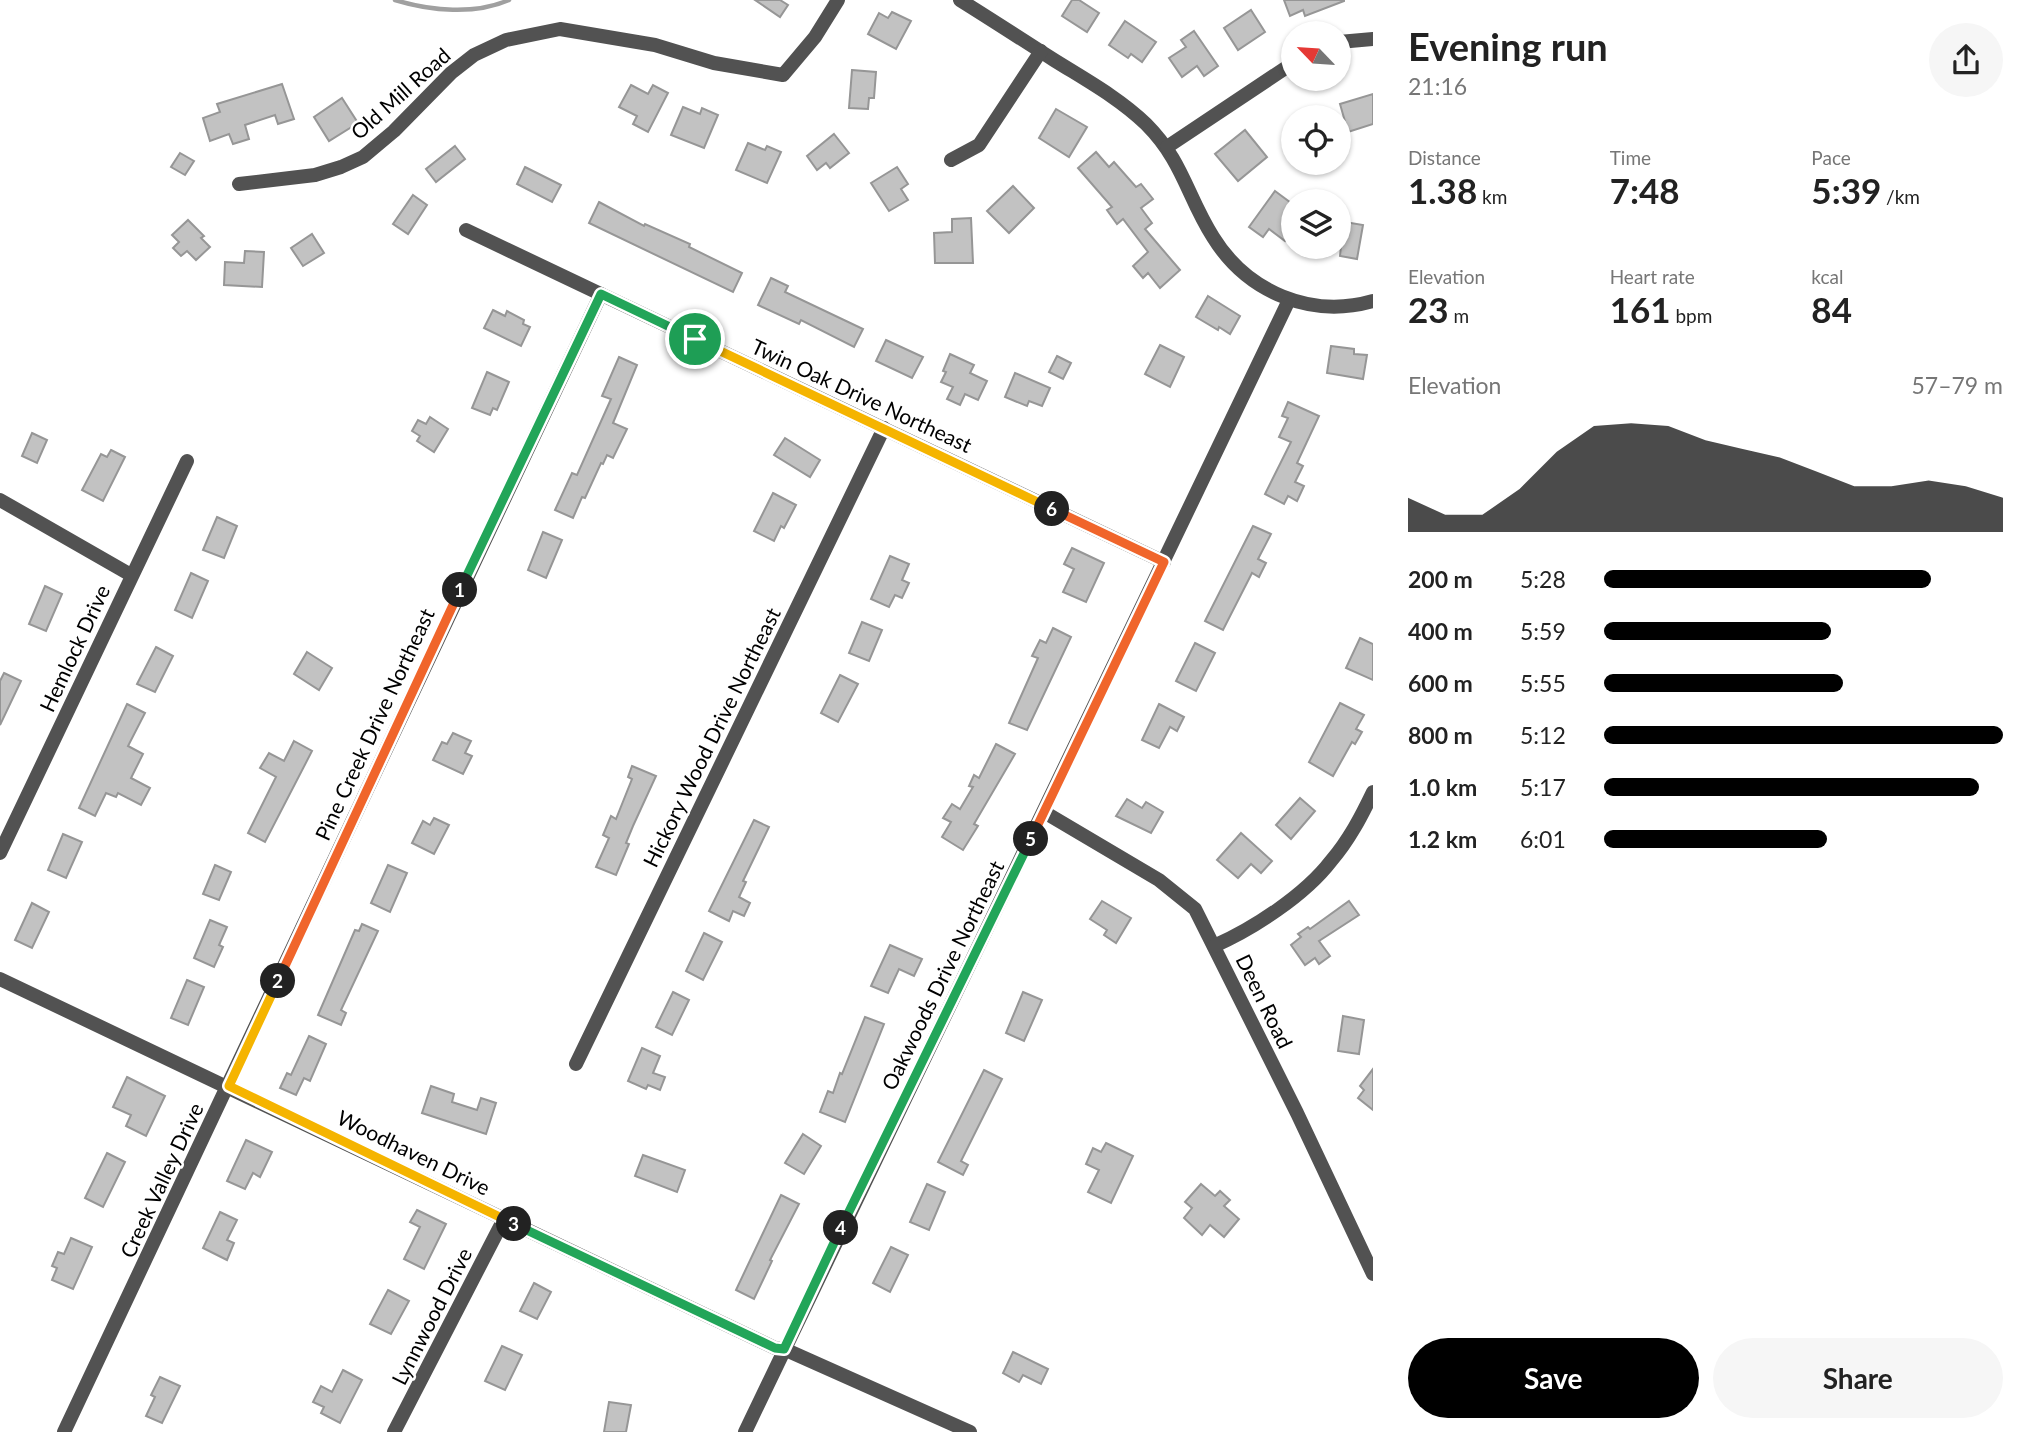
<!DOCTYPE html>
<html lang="en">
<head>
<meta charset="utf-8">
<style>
  :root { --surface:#fff; --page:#f6f6f6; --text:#222; --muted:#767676; --accent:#000 }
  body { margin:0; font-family:Lato,sans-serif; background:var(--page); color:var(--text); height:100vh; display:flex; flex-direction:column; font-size:26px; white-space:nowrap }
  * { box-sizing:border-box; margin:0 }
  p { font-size:23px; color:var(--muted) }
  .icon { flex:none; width:38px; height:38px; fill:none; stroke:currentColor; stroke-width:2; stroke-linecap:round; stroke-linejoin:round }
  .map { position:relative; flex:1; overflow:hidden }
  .drawer { display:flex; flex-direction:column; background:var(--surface); width:665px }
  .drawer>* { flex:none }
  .needle { width:46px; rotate:295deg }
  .controls { position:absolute; left:1281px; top:21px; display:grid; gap:14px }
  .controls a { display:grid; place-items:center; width:70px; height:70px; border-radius:50%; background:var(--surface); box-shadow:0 2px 5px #0004; font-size:35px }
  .pin { position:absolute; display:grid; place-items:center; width:60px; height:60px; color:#fff; margin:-30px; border:4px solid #fff; border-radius:50%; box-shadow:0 2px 7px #0007 }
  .km { position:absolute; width:35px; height:35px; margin:-18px; border-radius:50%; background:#222; color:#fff; font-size:19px; line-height:35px; text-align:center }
  .round { display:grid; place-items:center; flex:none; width:74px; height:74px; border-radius:37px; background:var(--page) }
  .headline { display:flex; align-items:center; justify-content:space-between; height:119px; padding:0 35px }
  h1 { font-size:38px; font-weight:700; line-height:52px }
  .stats { display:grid; grid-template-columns:repeat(3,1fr); gap:10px; height:119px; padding:7px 35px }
  .stats div { display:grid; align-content:center }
  .stats b { font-size:35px; font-weight:700 }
  .stats small { font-size:19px; font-weight:400 }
  .stats p { font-size:19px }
  .chart { height:196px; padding:14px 35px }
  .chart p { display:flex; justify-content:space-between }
  .chart svg { width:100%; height:126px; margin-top:7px; fill:var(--accent); opacity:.7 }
  .cta { display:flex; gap:14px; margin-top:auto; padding:14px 35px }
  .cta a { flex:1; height:80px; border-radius:42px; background:var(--accent); color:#fff; font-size:28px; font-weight:700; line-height:80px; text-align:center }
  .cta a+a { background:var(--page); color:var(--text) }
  ul { padding:0 35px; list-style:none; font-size:23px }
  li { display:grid; grid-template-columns:112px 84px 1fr; align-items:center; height:52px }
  li i { height:18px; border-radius:9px; background:var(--accent) }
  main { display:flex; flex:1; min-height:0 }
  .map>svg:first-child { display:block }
</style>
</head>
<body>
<main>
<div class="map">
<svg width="1373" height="1432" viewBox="0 0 1373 1432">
  <rect width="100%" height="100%" fill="#fff"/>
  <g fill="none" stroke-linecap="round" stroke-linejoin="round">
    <path stroke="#a0a0a0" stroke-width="4.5" d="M 395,0 C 431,11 475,15 509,0"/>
  </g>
  <g fill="#c2c2c2" stroke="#969696" stroke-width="2">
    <polygon points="755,0 780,0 788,5 780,17"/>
    <polygon points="1072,0 1079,0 1099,13 1087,32 1062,16"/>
    <polygon points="1284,0 1344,0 1344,1 1305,16 1303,10 1290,16"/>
    <polygon points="1251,10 1265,32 1238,50 1224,28"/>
    <polygon points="892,12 911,21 896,49 868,34 879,13 888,18"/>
    <polygon points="1125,21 1156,42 1142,62 1131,54 1128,58 1109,45"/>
    <polygon points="1194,31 1218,66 1204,76 1197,66 1182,77 1169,58 1186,47 1181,40"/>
    <polygon points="852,70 876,72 874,98 869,98 868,109 849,108"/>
    <polygon points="282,84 294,119 278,124 275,115 245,125 249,139 233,144 229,134 210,141 203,118 220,112 217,104"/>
    <polygon points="631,85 648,94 653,85 668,93 648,132 633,124 637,116 619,107"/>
    <polygon points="1373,94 1373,124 1348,132 1340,104"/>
    <polygon points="342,98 358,123 329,141 314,117"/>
    <polygon points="683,107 700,114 702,108 718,115 704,148 671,135"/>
    <polygon points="1056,109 1087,127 1069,157 1039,138"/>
    <polygon points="1245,130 1267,157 1238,181 1215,154"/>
    <polygon points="834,134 849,153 830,168 826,163 817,170 807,156"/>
    <polygon points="748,143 765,150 767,146 781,152 767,183 736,170"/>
    <polygon points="455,146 465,159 436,182 426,169"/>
    <polygon points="1096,152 1109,167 1114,162 1136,187 1141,184 1153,199 1141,208 1152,223 1145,229 1180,270 1160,288 1148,273 1143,278 1133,266 1148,252 1123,219 1117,224 1107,210 1112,207 1078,168"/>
    <polygon points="180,153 194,161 185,175 171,167"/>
    <polygon points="525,167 561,185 552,202 517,184"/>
    <polygon points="897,167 908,184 901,189 908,200 889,211 871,183"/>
    <polygon points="1013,186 1034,208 1009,233 987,211"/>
    <polygon points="1275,191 1291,203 1285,210 1293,216 1293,230 1285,241 1269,229 1263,237 1249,227"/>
    <polygon points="413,195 427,205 408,234 393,224"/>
    <polygon points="599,202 644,226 645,224 690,244 689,247 742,273 733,292 589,223"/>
    <polygon points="971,218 973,263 935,263 934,233 952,232 952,219"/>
    <polygon points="188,220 204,236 201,238 210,247 196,260 187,251 181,256 173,248 179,242 172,235"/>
    <polygon points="1339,221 1363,225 1357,259 1340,256 1341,246 1339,245"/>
    <polygon points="312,234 324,253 303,266 291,248"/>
    <polygon points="245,251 264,252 262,287 224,285 225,262 244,263"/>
    <polygon points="771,278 788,286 785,292 863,329 854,347 801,320 799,324 758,305"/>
    <polygon points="1208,296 1240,316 1230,334 1219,327 1218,330 1196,317"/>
    <polygon points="493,310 505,316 507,311 524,320 523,324 530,327 521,346 484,328"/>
    <polygon points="886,340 923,357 912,378 876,361"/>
    <polygon points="1160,345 1184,357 1170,387 1145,374"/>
    <polygon points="1331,346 1354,349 1354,354 1367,355 1363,379 1327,373"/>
    <polygon points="950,354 974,365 970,373 987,381 978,400 965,394 960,405 947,399 953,387 941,382 946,372 943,371"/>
    <polygon points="1057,356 1071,363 1063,379 1049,372"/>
    <polygon points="619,357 637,365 613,423 627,429 613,458 607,455 603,464 601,463 585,498 582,497 573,518 555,510 572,473 577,475 611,399 602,396"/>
    <polygon points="487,372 509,382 497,410 493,408 490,415 472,408"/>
    <polygon points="1015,373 1050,388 1042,406 1029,401 1027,406 1005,397"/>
    <polygon points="1288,402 1319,416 1297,463 1303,466 1295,482 1304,486 1297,501 1288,496 1284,504 1265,494 1291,442 1279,437 1288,418 1282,416"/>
    <polygon points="430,417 448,429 434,452 417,441 420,436 412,431 418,420 426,424"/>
    <polygon points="32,433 47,440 37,463 22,456"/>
    <polygon points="785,438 820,460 810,477 774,455"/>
    <polygon points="111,450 125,457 103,501 82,490 101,454 107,457"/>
    <polygon points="773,493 796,505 784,528 781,526 774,541 754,531"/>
    <polygon points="217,517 237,526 224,558 203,550"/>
    <polygon points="1253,526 1271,534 1258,559 1266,563 1259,577 1252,573 1223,630 1205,621"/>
    <polygon points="543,532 562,540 546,578 528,570"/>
    <polygon points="1072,548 1104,563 1086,602 1063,592 1074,569 1064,564"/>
    <polygon points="890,556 909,564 902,580 909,583 902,598 895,595 889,607 871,599"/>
    <polygon points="191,573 208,581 192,618 175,610"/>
    <polygon points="45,586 62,594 46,631 29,624"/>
    <polygon points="862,622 882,630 869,661 849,653"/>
    <polygon points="1053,628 1071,637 1027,730 1009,723 1038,658 1032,656 1040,640 1046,643"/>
    <polygon points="1360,638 1373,644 1373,680 1346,668"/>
    <polygon points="1195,643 1215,653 1196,691 1176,681"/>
    <polygon points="156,647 173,656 155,692 137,684"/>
    <polygon points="307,652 332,668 319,690 294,674"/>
    <polygon points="4,673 21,681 0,725 0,681"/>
    <polygon points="840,675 858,684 838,722 821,713"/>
    <polygon points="1340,703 1364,715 1356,729 1362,732 1355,744 1352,742 1333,776 1309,762"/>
    <polygon points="127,704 145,713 128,746 143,754 131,778 150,788 141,805 118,793 116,797 106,793 95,816 79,808"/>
    <polygon points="1159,704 1184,717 1177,731 1170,727 1159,748 1142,740"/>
    <polygon points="453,733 471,741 465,753 472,756 463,774 433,760 442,742 447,744"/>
    <polygon points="294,741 312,751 265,842 248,833 276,777 260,768 269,753 284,761"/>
    <polygon points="996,744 1015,754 974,824 978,826 963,850 942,837 951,822 943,818 952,804 960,809 973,787 969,786 974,775 979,778"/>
    <polygon points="632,766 656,776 633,826 626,843 629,844 616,875 596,867 609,838 603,835 611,816 616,819 632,779 628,777"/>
    <polygon points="1300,798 1315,811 1291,839 1276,825"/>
    <polygon points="1127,799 1142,808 1146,802 1163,812 1151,833 1116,816"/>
    <polygon points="434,818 449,825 434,854 412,843 423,821 430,825"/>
    <polygon points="754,820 769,827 743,881 746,882 739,897 750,903 744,916 733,911 729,921 709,911"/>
    <polygon points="1241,833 1272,861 1261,873 1251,864 1238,878 1217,860"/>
    <polygon points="63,834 82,842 66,878 48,870"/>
    <polygon points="215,865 231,872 219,900 203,894"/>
    <polygon points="388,865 407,873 390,912 371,903"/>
    <polygon points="1102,901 1131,918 1116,943 1104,935 1107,930 1090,919"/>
    <polygon points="1349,901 1359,915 1319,941 1330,956 1319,964 1315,958 1305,965 1291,945 1301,937 1298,934 1308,927 1310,929"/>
    <polygon points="32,903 49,912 32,948 15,940"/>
    <polygon points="210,920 227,927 219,945 223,947 214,967 194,958"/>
    <polygon points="362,924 378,931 341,1010 346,1013 341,1025 318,1015 355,930 359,931"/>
    <polygon points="704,933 722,942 703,980 686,971"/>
    <polygon points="890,945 922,959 914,976 899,969 888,993 871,986"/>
    <polygon points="187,980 204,987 188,1025 171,1018"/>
    <polygon points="673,992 689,1000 672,1035 656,1027"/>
    <polygon points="1023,992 1042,1000 1024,1041 1006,1033"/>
    <polygon points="1343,1016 1364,1020 1359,1054 1338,1051"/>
    <polygon points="865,1017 884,1024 845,1122 820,1112 828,1091 833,1093 840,1073 842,1074"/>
    <polygon points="309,1036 326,1044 310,1081 304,1078 296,1095 280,1088 287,1073 291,1075"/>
    <polygon points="642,1048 660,1056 653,1073 665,1077 660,1090 648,1085 646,1089 628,1081"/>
    <polygon points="1373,1069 1373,1110 1358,1098 1364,1090 1360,1086"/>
    <polygon points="984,1070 1002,1079 961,1161 968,1165 963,1175 938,1162"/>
    <polygon points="127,1077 165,1096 146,1136 126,1126 131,1115 113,1107"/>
    <polygon points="431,1086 454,1094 452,1102 477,1110 481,1098 496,1103 486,1134 422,1113"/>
    <polygon points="803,1134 821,1146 804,1174 785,1163"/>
    <polygon points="246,1140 272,1152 260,1177 253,1173 245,1189 227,1181"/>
    <polygon points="1106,1143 1133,1156 1111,1203 1088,1192 1099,1170 1086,1164 1093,1148 1101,1152"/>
    <polygon points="107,1153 125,1162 103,1207 85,1198"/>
    <polygon points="643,1155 685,1170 677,1192 635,1176"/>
    <polygon points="927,1184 945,1192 929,1230 910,1222"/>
    <polygon points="1201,1184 1215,1196 1220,1191 1230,1200 1224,1206 1239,1219 1224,1237 1210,1225 1202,1235 1184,1218 1192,1208 1185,1202"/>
    <polygon points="781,1195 799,1204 770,1260 772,1261 754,1299 736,1290"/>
    <polygon points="417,1210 446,1224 424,1269 404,1259 420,1227 410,1222"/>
    <polygon points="220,1212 237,1220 227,1240 234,1243 227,1260 203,1248"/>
    <polygon points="71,1238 92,1247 73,1289 52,1280 57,1268 52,1266 58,1252 64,1254"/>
    <polygon points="891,1247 908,1255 890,1292 873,1283"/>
    <polygon points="534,1283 551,1292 537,1319 520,1311"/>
    <polygon points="388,1290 409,1301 391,1334 370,1324"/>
    <polygon points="502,1346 522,1355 505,1390 485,1381"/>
    <polygon points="1013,1352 1048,1369 1041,1384 1023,1375 1019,1382 1003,1373"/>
    <polygon points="343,1370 362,1380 340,1423 321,1413 324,1407 313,1402 321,1386 332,1392"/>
    <polygon points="160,1377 180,1386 162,1423 146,1416 155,1397 151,1395"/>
    <polygon points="609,1402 631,1405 626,1432 604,1432"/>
  </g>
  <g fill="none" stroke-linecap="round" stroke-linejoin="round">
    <g stroke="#525252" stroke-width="14">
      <path d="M 960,0 C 992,20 1023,40 1054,60 C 1086,80 1119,98 1146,124 C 1183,161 1187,196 1213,237 C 1247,292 1311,319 1373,301"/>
      <polyline points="1339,42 1373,39"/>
      <polyline points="1167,147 1293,63"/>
      <polyline points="951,160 979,145 1041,51"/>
      <polyline points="239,184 315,175 341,167 363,157 394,131 451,73 474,55 506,40 560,29 655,45 714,63 783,75 815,37 838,0"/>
      <polyline points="466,230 1164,562"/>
      <polyline points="0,500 131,575"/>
      <polyline points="1044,812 1159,880 1195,909 1297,1113 1373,1274"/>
      <polyline points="0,853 187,461"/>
      <path d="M 1214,946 C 1253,929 1305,895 1331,861 C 1349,840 1361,817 1373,792"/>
      <polyline points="0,979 775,1348 784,1349 970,1432"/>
      <polyline points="576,1064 884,428"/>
      <polyline points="64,1432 601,294"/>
      <polyline points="394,1432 504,1219"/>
      <polyline points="745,1432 1289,300"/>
    </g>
  </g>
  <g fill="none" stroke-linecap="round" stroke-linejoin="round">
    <defs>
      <polyline id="split-1" points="460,590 601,294 695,339"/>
      <polyline id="split-2" points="278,981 460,590"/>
      <polyline id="split-3" points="278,981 229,1086 514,1224"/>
      <polyline id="split-4" points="514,1224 775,1348 784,1349 841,1228"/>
      <polyline id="split-5" points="841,1228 1031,839"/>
      <polyline id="split-6" points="1031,839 1164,562 1052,509"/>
      <polyline id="split-7" points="695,339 1052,509"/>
    </defs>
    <use href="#split-1" stroke="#fff" stroke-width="14"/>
    <use href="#split-2" stroke="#fff" stroke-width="14"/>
    <use href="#split-3" stroke="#fff" stroke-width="14"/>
    <use href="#split-4" stroke="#fff" stroke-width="14"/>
    <use href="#split-5" stroke="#fff" stroke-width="14"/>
    <use href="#split-6" stroke="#fff" stroke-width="14"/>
    <use href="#split-7" stroke="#fff" stroke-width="14"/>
    <use href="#split-1" stroke="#22a559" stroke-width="9"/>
    <use href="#split-2" stroke="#f0652b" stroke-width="9"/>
    <use href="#split-3" stroke="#f5b400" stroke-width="9"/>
    <use href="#split-4" stroke="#22a559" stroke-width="9"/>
    <use href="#split-5" stroke="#22a559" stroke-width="9"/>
    <use href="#split-6" stroke="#f0652b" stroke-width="9"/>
    <use href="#split-7" stroke="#f5b400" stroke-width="9"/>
  </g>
  <g text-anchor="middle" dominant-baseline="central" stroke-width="5" stroke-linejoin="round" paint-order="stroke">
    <g font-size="21" fill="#000" stroke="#fff">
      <text transform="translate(400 93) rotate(-42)">Old Mill Road</text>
      <text transform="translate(862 395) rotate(25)">Twin Oak Drive Northeast</text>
      <text transform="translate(74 648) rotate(-65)">Hemlock Drive</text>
      <text transform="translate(374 724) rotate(-65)">Pine Creek Drive Northeast</text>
      <text transform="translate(711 737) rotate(-64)">Hickory Wood Drive Northeast</text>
      <text transform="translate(942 975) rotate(-64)">Oakwoods Drive Northeast</text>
      <text transform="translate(1265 1001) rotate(64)">Deen Road</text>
      <text transform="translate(414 1152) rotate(26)">Woodhaven Drive</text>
      <text transform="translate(161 1180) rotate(-65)">Creek Valley Drive</text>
      <text transform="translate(431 1316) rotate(-63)">Lynnwood Drive</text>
    </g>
  </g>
</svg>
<div class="controls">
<a><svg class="needle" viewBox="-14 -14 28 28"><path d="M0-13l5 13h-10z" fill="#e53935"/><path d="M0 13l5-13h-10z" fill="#767676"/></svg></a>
<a><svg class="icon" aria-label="locate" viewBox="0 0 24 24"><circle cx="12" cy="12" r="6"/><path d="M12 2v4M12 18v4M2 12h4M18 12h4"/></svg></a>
<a><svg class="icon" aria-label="layers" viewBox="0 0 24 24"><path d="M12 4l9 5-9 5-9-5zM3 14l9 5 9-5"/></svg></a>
</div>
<div class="pin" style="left:695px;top:339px;background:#1e9e55"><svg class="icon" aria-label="arrive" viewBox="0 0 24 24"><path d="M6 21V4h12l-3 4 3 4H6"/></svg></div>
<b class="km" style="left:460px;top:590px">1</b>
<b class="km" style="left:278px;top:981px">2</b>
<b class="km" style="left:514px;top:1224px">3</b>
<b class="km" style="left:841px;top:1228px">4</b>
<b class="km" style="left:1031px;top:839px">5</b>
<b class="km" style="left:1052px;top:509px">6</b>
</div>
<section class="drawer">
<div class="headline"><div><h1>Evening run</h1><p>21:16</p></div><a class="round"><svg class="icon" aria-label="share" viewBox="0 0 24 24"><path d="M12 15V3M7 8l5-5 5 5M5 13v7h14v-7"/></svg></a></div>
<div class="stats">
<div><p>Distance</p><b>1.38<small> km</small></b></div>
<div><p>Time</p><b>7:48</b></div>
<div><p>Pace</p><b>5:39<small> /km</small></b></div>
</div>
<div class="stats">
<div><p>Elevation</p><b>23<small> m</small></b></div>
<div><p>Heart rate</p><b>161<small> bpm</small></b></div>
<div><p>kcal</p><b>84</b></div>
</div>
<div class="chart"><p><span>Elevation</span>57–79 m</p>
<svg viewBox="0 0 160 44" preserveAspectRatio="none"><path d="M0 44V32L10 38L20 38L30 29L40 16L50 7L60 6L70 7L80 12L90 15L100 18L110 23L120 28L130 28L140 26L150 28L160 32V44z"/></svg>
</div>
<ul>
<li><b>200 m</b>5:28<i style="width:82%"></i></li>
<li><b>400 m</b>5:59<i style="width:57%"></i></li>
<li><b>600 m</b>5:55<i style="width:60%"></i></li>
<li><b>800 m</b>5:12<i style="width:100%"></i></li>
<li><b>1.0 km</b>5:17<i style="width:94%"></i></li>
<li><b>1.2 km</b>6:01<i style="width:56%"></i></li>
</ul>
<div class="cta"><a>Save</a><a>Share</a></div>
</section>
</main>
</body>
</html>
